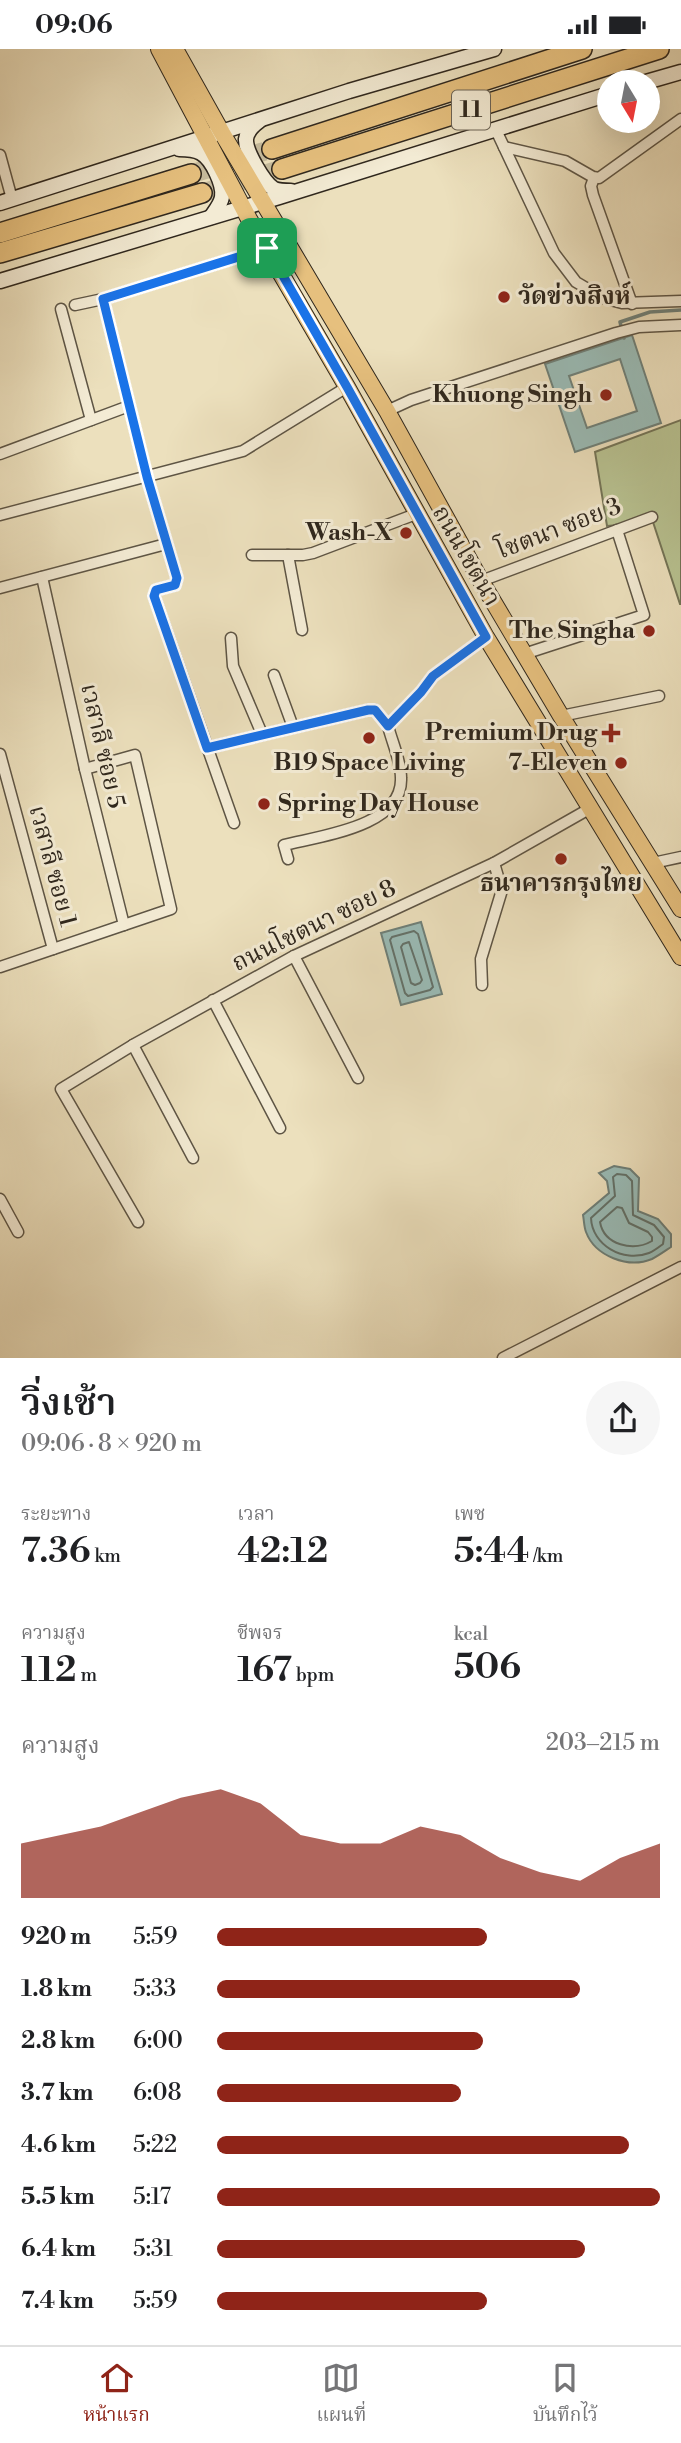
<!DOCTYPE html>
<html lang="th">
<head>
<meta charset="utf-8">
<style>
  :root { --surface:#fff; --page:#f6f6f6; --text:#202124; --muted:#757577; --line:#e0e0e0; --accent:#8f2418 }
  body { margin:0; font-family:"Libre Bodoni","Noto Serif Thai",serif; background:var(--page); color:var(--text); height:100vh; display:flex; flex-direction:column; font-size:26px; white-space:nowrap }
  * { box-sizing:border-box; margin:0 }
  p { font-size:23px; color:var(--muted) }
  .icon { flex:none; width:38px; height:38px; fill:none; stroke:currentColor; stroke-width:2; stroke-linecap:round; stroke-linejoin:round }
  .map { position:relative; height:1309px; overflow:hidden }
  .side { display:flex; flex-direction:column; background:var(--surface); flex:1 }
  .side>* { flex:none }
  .needle { width:46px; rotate:170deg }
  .controls { position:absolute; left:597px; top:21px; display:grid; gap:14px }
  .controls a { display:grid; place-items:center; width:63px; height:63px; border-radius:50%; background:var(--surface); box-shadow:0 7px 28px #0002; font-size:35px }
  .pin { position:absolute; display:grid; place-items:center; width:60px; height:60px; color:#fff; margin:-30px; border-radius:14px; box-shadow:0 4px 10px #0006 }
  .round { display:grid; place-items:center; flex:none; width:74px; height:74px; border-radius:37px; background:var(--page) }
  .headline { display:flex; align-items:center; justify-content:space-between; height:119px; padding:0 21px }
  h1 { font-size:38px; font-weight:600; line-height:52px }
  .metrics { display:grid; grid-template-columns:repeat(3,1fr); gap:10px; height:119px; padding:7px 21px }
  .metrics div { display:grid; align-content:center }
  .metrics b { font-size:35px; font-weight:600 }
  .metrics small { font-size:19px; font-weight:400 }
  .metrics p { font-size:19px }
  .chart { height:196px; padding:14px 21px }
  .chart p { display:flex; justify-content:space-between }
  .chart svg { width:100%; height:126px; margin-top:7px; fill:var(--accent); opacity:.7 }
  ul { padding:0 21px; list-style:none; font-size:23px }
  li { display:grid; grid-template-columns:112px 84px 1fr; align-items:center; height:52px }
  li i { height:18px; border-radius:9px; background:var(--accent) }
  .status { display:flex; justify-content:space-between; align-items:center; height:49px; padding:0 35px; background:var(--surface); direction:ltr }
  .status svg { height:19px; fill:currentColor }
  .menu { display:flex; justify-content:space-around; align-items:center; height:98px; border-top:2px solid var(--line); background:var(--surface); font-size:19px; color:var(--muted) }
  .menu a { display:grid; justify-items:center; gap:4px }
  .menu .active { color:var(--accent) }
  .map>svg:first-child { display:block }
</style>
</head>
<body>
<div class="status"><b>09:06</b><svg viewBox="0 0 49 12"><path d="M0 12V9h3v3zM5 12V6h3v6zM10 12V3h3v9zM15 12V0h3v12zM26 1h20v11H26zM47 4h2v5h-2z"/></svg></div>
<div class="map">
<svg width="681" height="1309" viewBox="0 0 681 1309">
  <rect width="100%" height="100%" fill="#ece0bd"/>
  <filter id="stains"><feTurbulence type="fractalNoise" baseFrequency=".00286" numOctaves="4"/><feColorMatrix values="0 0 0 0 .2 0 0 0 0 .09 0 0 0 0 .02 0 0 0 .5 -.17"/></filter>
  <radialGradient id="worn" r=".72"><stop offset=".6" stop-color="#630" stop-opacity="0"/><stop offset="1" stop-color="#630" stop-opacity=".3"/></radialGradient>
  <polygon fill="#b8c291" stroke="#747457" stroke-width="2" points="681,371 681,555 680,555 653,473 607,477 595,403"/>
  <g fill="#9abcb7" stroke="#6f8079" stroke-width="2" fill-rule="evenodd">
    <path d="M 632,286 L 661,374 L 575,403 L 545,315 ZM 620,310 L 637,362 L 587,379 L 569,327 Z"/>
    <polygon points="421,873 442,945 401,956 381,884"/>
    <path d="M 614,1117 L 630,1120 L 639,1129 L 638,1162 L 658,1170 L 671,1185 L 671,1198 C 665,1202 658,1207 652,1210 C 628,1220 595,1207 586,1183 C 584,1178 584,1171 583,1166 L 609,1144 L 607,1132 L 599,1124 Z"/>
  </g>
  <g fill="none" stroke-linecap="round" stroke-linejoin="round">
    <g stroke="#64726a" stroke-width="2">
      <polygon points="414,882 418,885 433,938 430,941 408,947 405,944 390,891 392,888"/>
      <polygon points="409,893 422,931 420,934 415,936 411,934 401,898 403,895"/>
      <path d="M 617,1125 L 626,1126 L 632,1132 L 633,1166 L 654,1176 L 664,1188 L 663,1195 C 659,1198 654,1202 649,1204 C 623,1214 592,1196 591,1169 L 615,1147 L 613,1128 Z"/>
      <path d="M 617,1158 L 622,1159 L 629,1174 L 648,1183 L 652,1188 L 652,1192 C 633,1203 604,1196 600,1173 Z"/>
    </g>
    <polyline stroke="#6f8079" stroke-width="3.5" points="624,289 620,273 650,263 681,261"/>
    <g stroke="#c6bb9d" stroke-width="19" stroke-dasharray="19 10" stroke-linecap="butt">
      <polyline points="191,125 272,100"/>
      <polyline points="202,144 282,120"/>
    </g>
    <defs>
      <g id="street">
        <polyline points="495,79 554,204 576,233 603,249 622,254 681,252"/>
        <polyline points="504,98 565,112 593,128 599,129 681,70"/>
        <polyline points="0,106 12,150"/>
        <polyline points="594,129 591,137 593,146 632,255"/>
        <polyline points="75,256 103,250"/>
        <polyline points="61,260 91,371"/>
        <polyline points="387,362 411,351 616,284 639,278 681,276"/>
        <polyline points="0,405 129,357"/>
        <polyline points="0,466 243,402 347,338"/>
        <polyline points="252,506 303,506 313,504 416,465"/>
        <polyline points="288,506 302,581"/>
        <polyline points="42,528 85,720 124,876"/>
        <polyline points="481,532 652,468"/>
        <polyline points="0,539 166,495"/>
        <polyline points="231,589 233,617 262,685"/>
        <polyline points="524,605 644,566 617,481"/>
        <polyline points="274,626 293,678"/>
        <polyline points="561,667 659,647"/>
        <polyline points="207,699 368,661 375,661 388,677 421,643 433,627 486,588"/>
        <polyline points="0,705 53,900"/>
        <polyline points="234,774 154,547 156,541 175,536 177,529 147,428 103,250 267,199"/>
        <path d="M 288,810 L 284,796 C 319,787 403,778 401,729 C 401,712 392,693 388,677"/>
        <polyline points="653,814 681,808"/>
        <polyline points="294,907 358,1029"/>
        <polyline points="0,918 171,860 135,706 85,720"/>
        <polyline points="482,936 481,910 502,841 494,814"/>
        <polyline points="213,951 280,1079"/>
        <polyline points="133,996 193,1109"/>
        <polyline points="0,1150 18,1183"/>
        <polyline points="138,1173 61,1040 133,996 294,907 494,814 589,760"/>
        <polyline points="503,1309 681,1218"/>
      </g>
      <g id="secondary">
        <polyline points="646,33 681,23"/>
        <path d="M 259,72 C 252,77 247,82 246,90 C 245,102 264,134 274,140 C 279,142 285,142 291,142"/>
        <path d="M 179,100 C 186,100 194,100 201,104 C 212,110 224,136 222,148 C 221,155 215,162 211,168"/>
        <polyline points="0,154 349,42 494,0"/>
        <polyline points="0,232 279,148 609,45"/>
      </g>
      <g id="primary">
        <polyline points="159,0 249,170 347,338 486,588 681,908"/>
        <polyline points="175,0 222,84 387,362 481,532 561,667 681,860"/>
      </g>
      <g id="highway">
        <polyline points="272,100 582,0"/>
        <polyline points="282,120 659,0"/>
        <polyline points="0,184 191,125"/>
        <polyline points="0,204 202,144"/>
      </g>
    </defs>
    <use href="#street" stroke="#5e5545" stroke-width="13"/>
    <use href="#secondary" stroke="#2f271d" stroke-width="17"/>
    <use href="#primary" stroke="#2f271d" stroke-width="18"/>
    <use href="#highway" stroke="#2f271d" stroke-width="22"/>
    <use href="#street" stroke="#f3ebd4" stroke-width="10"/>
    <use href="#secondary" stroke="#f3ebd4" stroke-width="14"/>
    <use href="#primary" stroke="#e6c07e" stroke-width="16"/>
    <use href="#highway" stroke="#e6c07e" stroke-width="19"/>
  </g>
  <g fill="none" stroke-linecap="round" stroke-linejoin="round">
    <defs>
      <polygon id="route" points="267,199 347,338 486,588 433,627 421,643 388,677 375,661 368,661 207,699 154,547 156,541 175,536 177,529 147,428 103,250"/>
    </defs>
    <use href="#route" stroke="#fff" stroke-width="14"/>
    <use href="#route" stroke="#1a73e8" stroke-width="9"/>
  </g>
  <g fill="#8f2418" stroke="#f3ebd4" stroke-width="2.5">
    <circle cx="504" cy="248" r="7"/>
    <circle cx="606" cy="346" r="7"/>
    <circle cx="406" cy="484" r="7"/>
    <circle cx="649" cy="582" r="7"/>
    <path d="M607.5 673.5h7v7h7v7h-7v7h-7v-7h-7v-7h7z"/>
    <circle cx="369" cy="689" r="7"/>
    <circle cx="621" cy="714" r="7"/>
    <circle cx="264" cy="755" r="7"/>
    <circle cx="561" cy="810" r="7"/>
  </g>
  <g text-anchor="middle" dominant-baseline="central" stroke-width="6" stroke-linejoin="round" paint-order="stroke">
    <rect fill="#f3ebd4" stroke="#6a6254" stroke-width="2" x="452" y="41.5" width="38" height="39" rx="5"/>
    <g font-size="23" font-weight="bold" fill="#2f271d">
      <text x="471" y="61">11</text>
    </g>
    <g font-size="24" font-weight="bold" fill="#2f271d" stroke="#f3ebd4" text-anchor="end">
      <text x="518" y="248" text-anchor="start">วัดข่วงสิงห์</text>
      <text x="592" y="346">Khuong Singh</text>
      <text x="392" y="484">Wash-X</text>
      <text x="635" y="582">The Singha</text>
      <text x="597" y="684">Premium Drug</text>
      <text x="369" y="714" text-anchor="middle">B19 Space Living</text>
      <text x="607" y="714">7-Eleven</text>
      <text x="278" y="755" text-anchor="start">Spring Day House</text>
      <text x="561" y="835" text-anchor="middle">ธนาคารกรุงไทย</text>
    </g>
    <g font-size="24" fill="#2f271d" stroke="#f3ebd4">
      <text transform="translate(559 480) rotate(-21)">โชตนา ซอย 3</text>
      <text transform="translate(466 507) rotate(60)">ถนนโชตนา</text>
      <text transform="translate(102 697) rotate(77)">เวสาลี ซอย 5</text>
      <text transform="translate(52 817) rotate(75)">เวสาลี ซอย 1</text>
      <text transform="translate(314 877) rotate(-26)">ถนนโชตนา ซอย 8</text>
    </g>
  </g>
  <rect width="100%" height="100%" filter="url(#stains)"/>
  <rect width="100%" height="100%" fill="url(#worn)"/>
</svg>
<div class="controls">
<a><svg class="needle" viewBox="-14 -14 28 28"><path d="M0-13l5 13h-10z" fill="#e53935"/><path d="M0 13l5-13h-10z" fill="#757577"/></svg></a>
</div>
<div class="pin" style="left:267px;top:199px;background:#1e9e55"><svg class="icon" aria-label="arrive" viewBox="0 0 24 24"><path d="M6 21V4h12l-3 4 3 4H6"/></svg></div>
</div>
<section class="side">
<div class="headline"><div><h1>วิ่งเช้า</h1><p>09:06 · 8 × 920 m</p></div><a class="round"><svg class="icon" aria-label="share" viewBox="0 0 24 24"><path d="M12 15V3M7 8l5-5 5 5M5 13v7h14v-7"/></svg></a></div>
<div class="metrics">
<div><p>ระยะทาง</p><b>7.36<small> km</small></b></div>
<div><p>เวลา</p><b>42:12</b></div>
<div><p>เพซ</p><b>5:44<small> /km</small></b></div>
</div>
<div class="metrics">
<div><p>ความสูง</p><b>112<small> m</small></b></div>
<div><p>ชีพจร</p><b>167<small> bpm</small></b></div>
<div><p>kcal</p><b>506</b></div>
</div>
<div class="chart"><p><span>ความสูง</span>203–215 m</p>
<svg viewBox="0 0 160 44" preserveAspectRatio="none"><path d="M0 44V25L10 22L20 19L30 14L40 9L50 6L60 11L70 22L80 25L90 25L100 19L110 22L120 30L130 35L140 38L150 30L160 25V44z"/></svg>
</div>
<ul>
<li><b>920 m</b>5:59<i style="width:61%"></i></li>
<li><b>1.8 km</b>5:33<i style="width:82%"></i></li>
<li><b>2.8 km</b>6:00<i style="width:60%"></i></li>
<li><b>3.7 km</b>6:08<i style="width:55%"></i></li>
<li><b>4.6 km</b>5:22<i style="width:93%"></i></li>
<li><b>5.5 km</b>5:17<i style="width:100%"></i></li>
<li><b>6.4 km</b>5:31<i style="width:83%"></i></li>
<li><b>7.4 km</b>5:59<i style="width:61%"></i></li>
</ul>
</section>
<nav class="menu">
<a class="active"><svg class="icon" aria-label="home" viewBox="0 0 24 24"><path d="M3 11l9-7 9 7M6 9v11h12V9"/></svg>หน้าแรก</a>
<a><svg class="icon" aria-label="map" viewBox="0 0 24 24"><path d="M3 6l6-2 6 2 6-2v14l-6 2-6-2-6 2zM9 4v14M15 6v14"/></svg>แผนที่</a>
<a><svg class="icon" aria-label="saved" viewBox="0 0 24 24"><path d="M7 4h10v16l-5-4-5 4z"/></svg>บันทึกไว้</a>
</nav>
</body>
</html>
